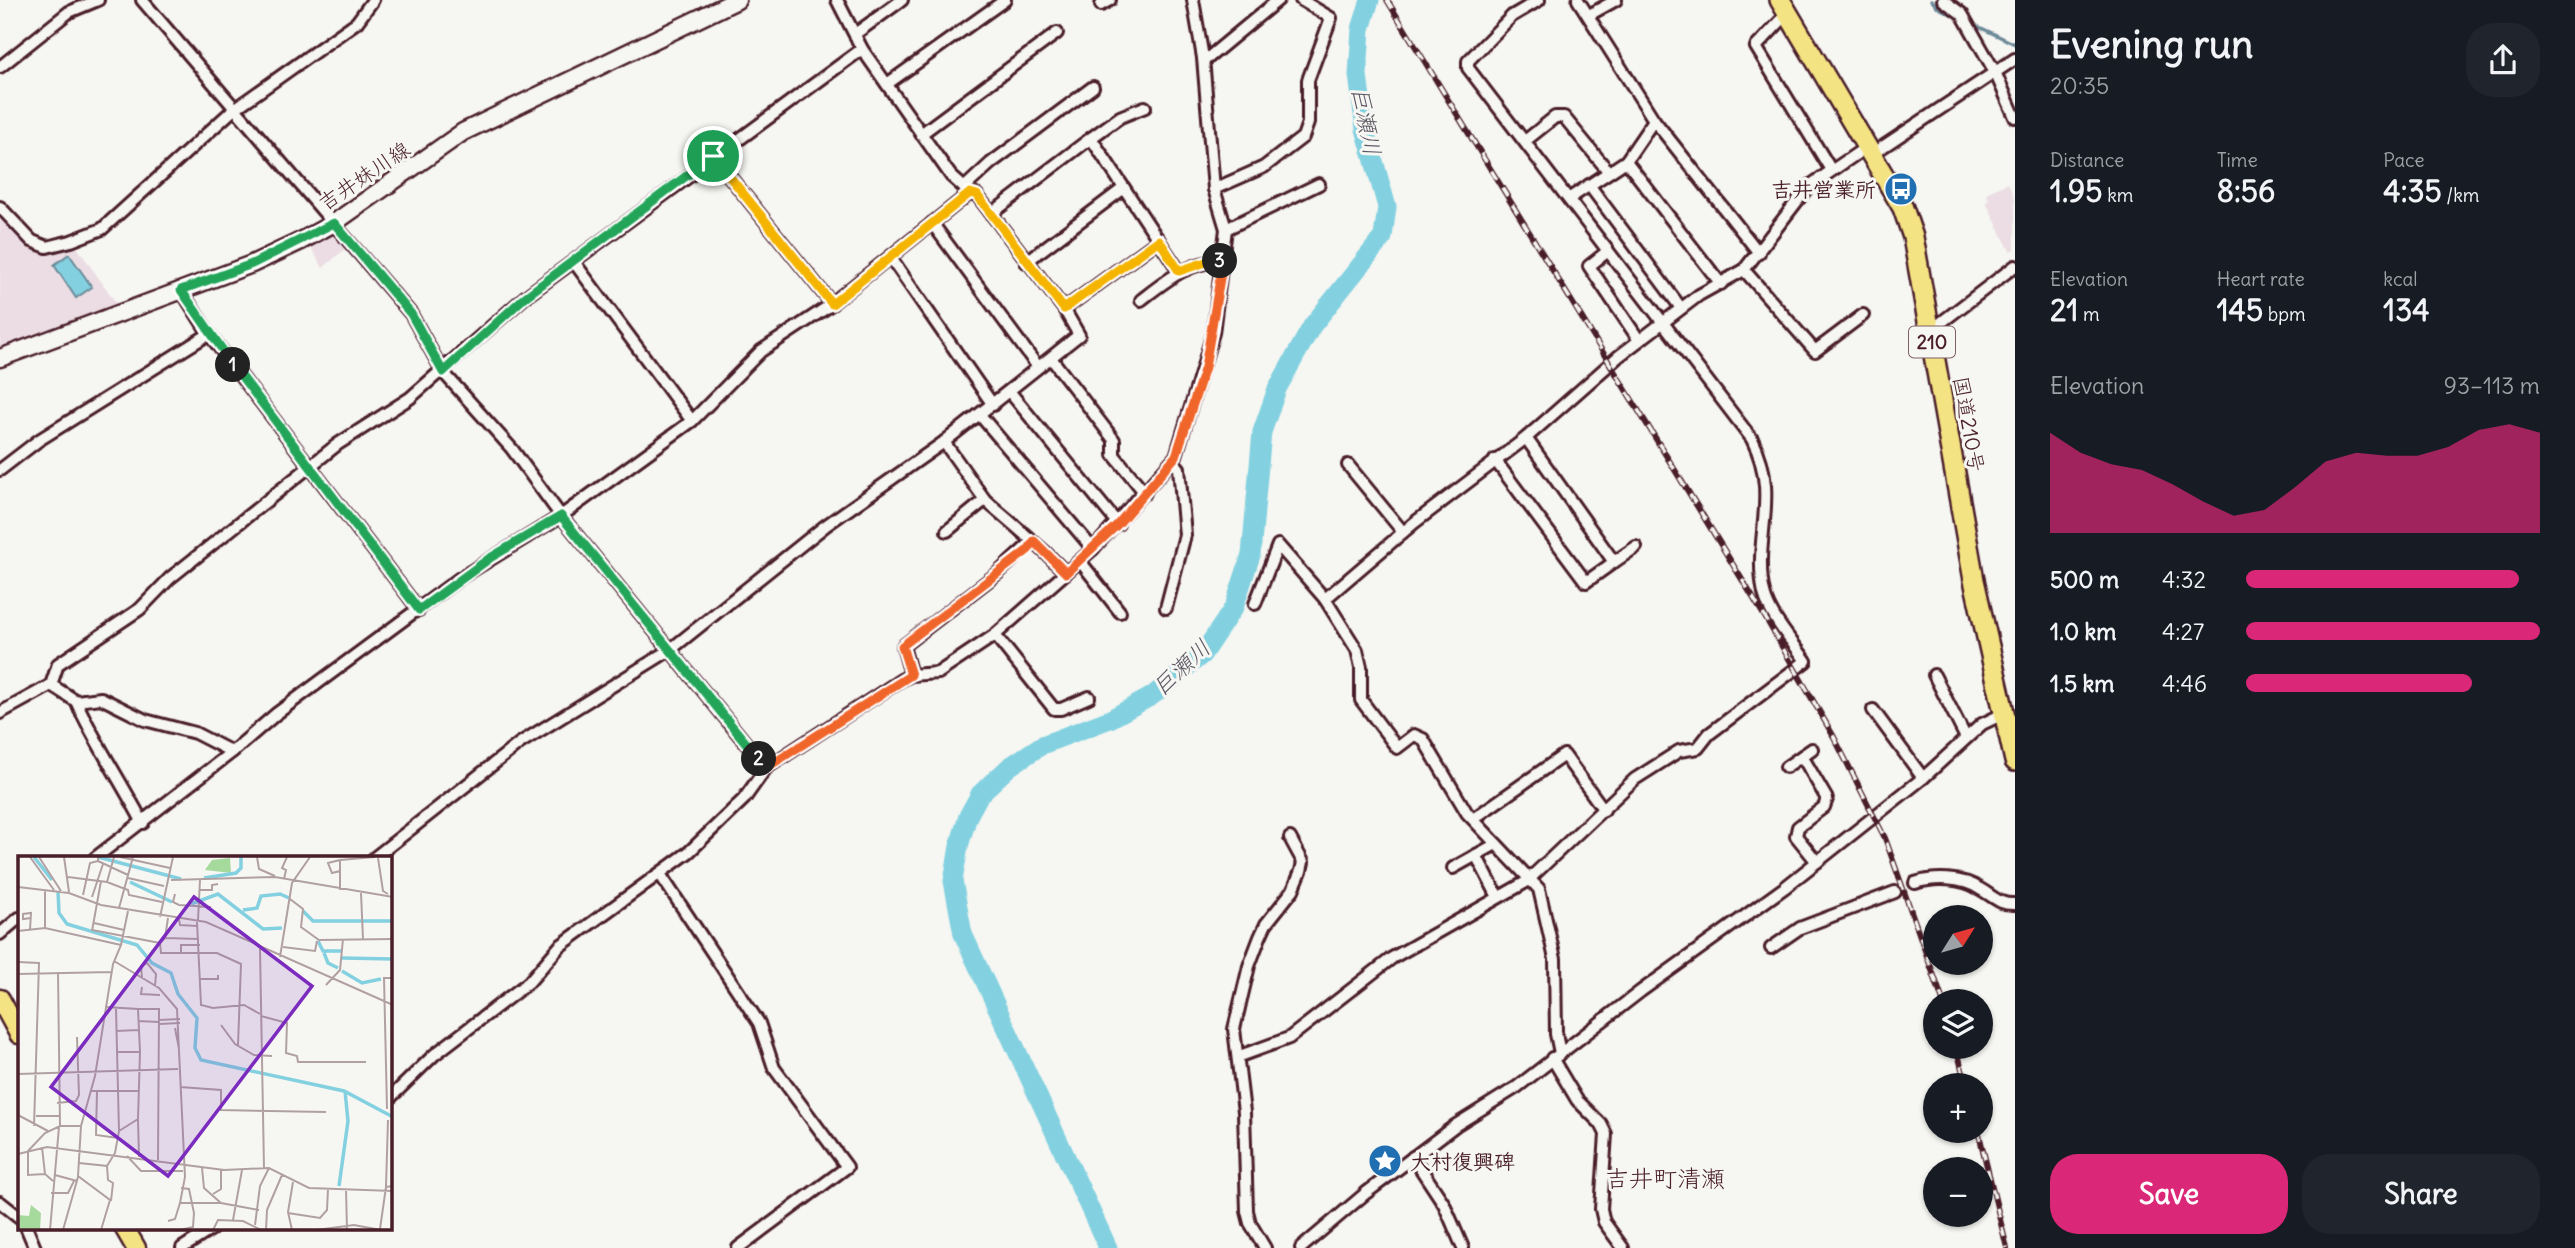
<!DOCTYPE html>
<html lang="en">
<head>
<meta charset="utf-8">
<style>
  :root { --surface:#171b24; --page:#20242c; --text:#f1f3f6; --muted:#9ea1a6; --accent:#db2777 }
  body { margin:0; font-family:Delius,"Klee One",sans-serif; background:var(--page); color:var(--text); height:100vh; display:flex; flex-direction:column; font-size:26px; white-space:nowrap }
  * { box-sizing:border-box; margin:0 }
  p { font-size:23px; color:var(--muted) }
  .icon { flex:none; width:38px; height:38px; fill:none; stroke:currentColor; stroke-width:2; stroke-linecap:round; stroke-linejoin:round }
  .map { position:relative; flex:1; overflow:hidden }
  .drawer { display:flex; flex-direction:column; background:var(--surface); width:560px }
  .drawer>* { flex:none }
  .needle { width:46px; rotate:53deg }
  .tools { position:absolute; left:1923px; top:905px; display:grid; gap:14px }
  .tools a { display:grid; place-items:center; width:70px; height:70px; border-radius:50%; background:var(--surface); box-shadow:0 2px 5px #0004; font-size:35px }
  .pin { position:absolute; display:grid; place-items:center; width:60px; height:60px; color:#fff; margin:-30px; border:4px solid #fff; border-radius:50%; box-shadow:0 2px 7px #0007 }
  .km { position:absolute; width:35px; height:35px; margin:-18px; border-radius:50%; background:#222; color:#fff; font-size:19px; line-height:35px; text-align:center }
  .round { display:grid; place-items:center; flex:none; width:74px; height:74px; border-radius:28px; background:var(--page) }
  .summary { display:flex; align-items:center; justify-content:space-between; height:119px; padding:0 35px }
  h1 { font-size:38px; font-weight:700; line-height:52px }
  .figures { display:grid; grid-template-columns:repeat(3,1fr); gap:10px; height:119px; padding:7px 35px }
  .figures div { display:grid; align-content:center }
  .figures b { font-size:30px; font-weight:700 }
  .figures small { font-size:19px; font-weight:400 }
  .figures p { font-size:19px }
  .chart { height:196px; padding:14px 35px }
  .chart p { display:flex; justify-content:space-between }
  .chart svg { width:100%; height:126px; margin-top:7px; fill:var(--accent); opacity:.7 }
  .primary-button { display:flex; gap:14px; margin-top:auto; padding:14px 35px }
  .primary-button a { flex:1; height:80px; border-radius:28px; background:var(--accent); color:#fff; font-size:28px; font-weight:700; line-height:80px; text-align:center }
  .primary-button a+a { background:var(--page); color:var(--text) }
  ul { padding:0 35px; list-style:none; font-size:23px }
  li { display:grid; grid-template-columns:112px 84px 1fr; align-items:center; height:52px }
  li i { height:18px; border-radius:9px; background:var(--accent) }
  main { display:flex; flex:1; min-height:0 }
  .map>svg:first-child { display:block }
</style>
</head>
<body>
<main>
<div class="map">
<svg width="2015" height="1248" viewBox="0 0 2015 1248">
  <rect width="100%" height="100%" fill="#f6f6f2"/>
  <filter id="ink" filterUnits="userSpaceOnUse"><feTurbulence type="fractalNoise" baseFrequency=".0143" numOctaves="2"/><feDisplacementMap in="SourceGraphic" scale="14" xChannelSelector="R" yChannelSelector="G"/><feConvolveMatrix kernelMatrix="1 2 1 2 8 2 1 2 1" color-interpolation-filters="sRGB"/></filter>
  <g filter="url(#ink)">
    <g fill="#ebdde3">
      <polygon points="2008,183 2015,199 2015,249 2010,251 1986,202 1989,200 1986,193"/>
      <polygon points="0,216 21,241 51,249 74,243 117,304 0,351"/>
      <polygon points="332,233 336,233 347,247 323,268 310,246"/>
    </g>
    <polygon fill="#83d1e0" stroke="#6c8a98" stroke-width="2" points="69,254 92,287 76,298 54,265"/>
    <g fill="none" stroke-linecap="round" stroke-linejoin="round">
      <g stroke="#6c8a98" stroke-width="3.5">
        <polyline points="1931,0 1939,8 1959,18"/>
        <polyline points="1973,24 2015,44"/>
      </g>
      <polyline stroke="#83d1e0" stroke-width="19" points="1108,1248 963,934 953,881 959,846 968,816 980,794 1009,767 1042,745 1110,719 1152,696 1202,655 1234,607 1251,555 1262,432 1277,389 1312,326 1383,237 1387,207 1365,129 1358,75 1361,29 1370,0"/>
      <defs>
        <g id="street">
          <polyline points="142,0 411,314 443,372 512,449 561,516 766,768"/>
          <polyline points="1578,0 1654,120 1759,253"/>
          <polyline points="1943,0 1962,14 1995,72 2015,117"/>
          <polyline points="1101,5 1110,0"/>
          <polyline points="1788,13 1756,47 1831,170"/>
          <polyline points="1589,15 1616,0"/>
          <polyline points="855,34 902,0"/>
          <polyline points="1203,58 1208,58 1278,0"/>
          <polyline points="0,67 69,12 98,0"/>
          <polyline points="887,84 1005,0"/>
          <polyline points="1145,107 1120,117 1091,138 1179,271"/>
          <polyline points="921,134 1057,33"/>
          <polyline points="1525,141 1555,117 1564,117 1609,172"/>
          <polyline points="1872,154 2015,59"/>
          <polyline points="713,156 832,304"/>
          <polyline points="1626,161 1654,120"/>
          <polyline points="1589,185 1681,308"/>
          <polyline points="964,188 991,163 1093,87"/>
          <polyline points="1214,189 1264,167 1303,137 1308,123 1308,80 1331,18 1301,0"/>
          <polyline points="1570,198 1626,161 1721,284"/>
          <polyline points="0,207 32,241 47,247 71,241 102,229 233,110 357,22 373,0"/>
          <polyline points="991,214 1091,138"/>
          <polyline points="932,223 1038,367"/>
          <polyline points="1226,229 1319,184"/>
          <polyline points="1608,251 1589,266 1639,340"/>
          <polyline points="891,258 993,405"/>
          <polyline points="574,262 692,421"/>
          <polyline points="1026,262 1124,188"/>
          <polyline points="1744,270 1815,351 1863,315"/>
          <path d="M 1141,300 C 1167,280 1189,261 1223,261"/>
          <polyline points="1064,309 1159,240"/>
          <polyline points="1930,331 2015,266"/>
          <polyline points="209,334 419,610"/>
          <polyline points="1051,358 1114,440 1114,455 1145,493"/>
          <polyline points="1009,391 1118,524"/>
          <polyline points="980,415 1093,549"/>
          <polyline points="1526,438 1614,562 1636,547"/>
          <polyline points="944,442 985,500 1044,551 1066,573"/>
          <polyline points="1495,460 1586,582 1614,562"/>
          <polyline points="1348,465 1403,532"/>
          <polyline points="0,470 39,440 209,334 181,290"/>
          <polyline points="947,531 985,500"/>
          <polyline points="1080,561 1120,612"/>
          <polyline points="1255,604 1278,545 1325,599"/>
          <polyline points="1166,608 1185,535 1179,468 1172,461"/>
          <polyline points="995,635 1054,709 1061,709 1089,697"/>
          <polyline points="911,675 903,646 998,573 1033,541"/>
          <polyline points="1934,675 1966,738"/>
          <polyline points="51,685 58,664 140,609 170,578 338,444 410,398 525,297 862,49"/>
          <path d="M 76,701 C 95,743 121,781 143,823"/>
          <polyline points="1873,710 1923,778"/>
          <polyline points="0,713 51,685 76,701 101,698 145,720 195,733 232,752 276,714 460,578 561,516 692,421 761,351 826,308 970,193 951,176 862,49 837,0"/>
          <polyline points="1802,756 1827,799 1824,807 1798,827 1796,836 1817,862"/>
          <polyline points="1786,767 1812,749"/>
          <polyline points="1473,819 1564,755 1604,810"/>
          <polyline points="1476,855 1498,897"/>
          <polyline points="95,858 232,752"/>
          <polyline points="374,858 520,743 670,650 825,526 944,442 1079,335 1064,309 977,195 970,193"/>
          <polyline points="1453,868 1496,844"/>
          <polyline points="660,874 759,1023 774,1068 847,1167 738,1248"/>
          <path d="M 1915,883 C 1934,877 1962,877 1980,889 C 1993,896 1999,905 2015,904"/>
          <polyline points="0,934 19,918"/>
          <polyline points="1771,948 1800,928 1895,892"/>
          <polyline points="1560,1053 1556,1034 1555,959 1539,889 1467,813 1423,739 1414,735 1397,748 1361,700 1361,667 1357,650 1325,599 1414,523 1526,438 1619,356 1699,295 1744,270 1808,187 1868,146"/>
          <path d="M 1240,1056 L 1289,1038 L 1392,958 L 1526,882 L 1635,779 L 1679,751 L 1698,748 L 1709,734 L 1806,661 C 1792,641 1770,617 1764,593 C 1752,539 1781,496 1752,439 L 1468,68 L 1468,61 L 1512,16 L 1539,0"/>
          <polyline points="1552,1058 1577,1100 1601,1124 1606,1134 1601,1209 1604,1222 1623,1248"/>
          <polyline points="390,1098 434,1055 529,982 560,946 689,852 744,799 766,768 901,680 911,675 938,673 995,635 1093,549 1176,456 1213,333 1226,229 1214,189 1203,58 1193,0"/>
          <polyline points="1413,1157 1444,1204 1463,1248"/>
          <polyline points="0,1202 19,1217"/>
          <polyline points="27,1229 35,1248"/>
          <polyline points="182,1248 212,1229"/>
          <polyline points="1265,1248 1250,1223 1247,1211 1244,1112 1234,1029 1249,966 1260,937 1266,924 1293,890 1301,871 1303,862 1290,838"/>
          <polyline points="1301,1248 1366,1193 1456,1125 1517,1087 1641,991 1784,888 1923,778 1982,724 2003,714"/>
        </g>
        <polyline id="secondary" points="0,358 252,264 301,241 334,223 463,132 737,0"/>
        <g id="primary">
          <polyline points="0,999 19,1034"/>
          <polyline points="125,1229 136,1248"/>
        </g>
        <polyline id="highway" points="1780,0 1903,208 1913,237 1974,580 2015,761"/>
      </defs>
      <use href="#street" stroke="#4a1f2b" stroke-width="16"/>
      <use href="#secondary" stroke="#4a1f2b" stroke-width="21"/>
      <use href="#primary" stroke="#4a1f2b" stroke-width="23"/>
      <use href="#highway" stroke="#4a1f2b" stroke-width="24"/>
      <use href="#street" stroke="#f6f6f2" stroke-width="10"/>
      <use href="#secondary" stroke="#f6f6f2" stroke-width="16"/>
      <use href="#primary" stroke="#f4e382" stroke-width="18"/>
      <use href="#highway" stroke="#f4e382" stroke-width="19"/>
      <defs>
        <g id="rail">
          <polyline points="1387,0 1765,617 1834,737 1885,838 1943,1001"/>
          <polyline points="1956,1046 1966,1085"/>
          <polyline points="1978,1130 2007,1248"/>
        </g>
      </defs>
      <use href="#rail" stroke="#4a1f2b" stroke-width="6"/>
      <use href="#rail" stroke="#f6f6f2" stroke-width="3.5" stroke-dasharray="10" stroke-linecap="butt"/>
    </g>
  </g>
  <g fill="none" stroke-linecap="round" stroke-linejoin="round" filter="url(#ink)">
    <defs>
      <polyline id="split-1" points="233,365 181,290 252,264 334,223 411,314 443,372 525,297 713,156"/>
      <polyline id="split-2" points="233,365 419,610 490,558 561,516 759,759"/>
      <polyline id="split-3" points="759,759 766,768 911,675 902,646 1028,550 1034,541 1066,573 1118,524 1176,456 1205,367 1223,261 1220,261"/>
      <polyline id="split-4" points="713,156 832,304 970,193 977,195 1064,309 1159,240 1179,271 1209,261 1220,261"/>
    </defs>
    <use href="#split-1" stroke="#fff" stroke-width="14"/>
    <use href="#split-2" stroke="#fff" stroke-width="14"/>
    <use href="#split-3" stroke="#fff" stroke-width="14"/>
    <use href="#split-4" stroke="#fff" stroke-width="14"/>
    <use href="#split-1" stroke="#22a559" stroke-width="9"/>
    <use href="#split-2" stroke="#22a559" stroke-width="9"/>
    <use href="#split-3" stroke="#f0652b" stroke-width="9"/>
    <use href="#split-4" stroke="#f5b400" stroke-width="9"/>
  </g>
  <defs>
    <symbol id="bus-disc" viewBox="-11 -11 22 22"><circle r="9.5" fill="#1f6fb2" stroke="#f6f6f2"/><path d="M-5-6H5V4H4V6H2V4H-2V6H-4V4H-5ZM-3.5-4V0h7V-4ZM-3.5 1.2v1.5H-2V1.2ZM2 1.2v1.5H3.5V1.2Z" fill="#fff"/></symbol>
    <symbol id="sight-disc" viewBox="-11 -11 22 22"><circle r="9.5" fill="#1f6fb2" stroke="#f6f6f2"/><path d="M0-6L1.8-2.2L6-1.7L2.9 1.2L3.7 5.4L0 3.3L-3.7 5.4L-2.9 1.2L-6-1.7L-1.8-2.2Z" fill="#fff"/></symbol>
  </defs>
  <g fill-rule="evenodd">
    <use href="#bus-disc" x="1882" y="170" width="38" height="38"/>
    <use href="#sight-disc" x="1366" y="1142" width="38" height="38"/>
  </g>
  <g text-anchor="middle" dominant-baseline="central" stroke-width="6" stroke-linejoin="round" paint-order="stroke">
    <rect fill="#f6f6f2" stroke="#7e6067" stroke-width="2" x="1909" y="326.5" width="46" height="31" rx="5"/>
    <g font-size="19" font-weight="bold" fill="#4a1f2b">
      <text x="1932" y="342">210</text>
    </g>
    <g font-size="21" fill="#4a1f2b" stroke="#f6f6f2">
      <text transform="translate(364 176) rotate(-34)">吉井妹川線</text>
      <text transform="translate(1969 424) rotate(80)">国道210号</text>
    </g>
    <g font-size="21" font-weight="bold" fill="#4a1f2b" stroke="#f6f6f2" text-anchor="end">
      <text x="1876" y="189">吉井営業所</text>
      <text x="1410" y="1161" text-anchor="start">大村復興碑</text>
    </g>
    <g font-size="23" font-style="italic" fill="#5b5461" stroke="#f6f6f2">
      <text transform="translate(1367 121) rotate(79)">巨瀬川</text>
      <text transform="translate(1181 667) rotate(-43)">巨瀬川</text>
    </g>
    <g font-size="24" fill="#4a1f2b" stroke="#f6f6f2">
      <text x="1665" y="1178">吉井町清瀬</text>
    </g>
  </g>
  <g transform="translate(18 856)">
    <rect width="374" height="374" fill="#f6f6f2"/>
    <path d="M 212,2 L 213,17 L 187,14 L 194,4 ZM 13,349 L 23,357 L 22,374 L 0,374 L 0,359 L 11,360 Z" fill="#a6da9c"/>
    <path fill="none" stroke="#83d1e0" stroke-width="3.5" d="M 16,1 L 34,24M 80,1 L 163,23M 186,22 L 218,17 L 223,12 L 223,1M 112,26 L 154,46M 40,35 L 41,57 L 49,68 L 119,89 L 134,107 L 153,117 L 160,138 L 179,162 L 177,192 L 183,204 L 326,235 L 375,261M 173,48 L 200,38 L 245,73 L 264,72M 225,54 L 239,52 L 243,40 L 262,38 L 271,42M 285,55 L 295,65 L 375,65M 300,85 L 305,95 L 323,95M 306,97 L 310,107 L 320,112M 324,102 L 375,103M 324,115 L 344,127 L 363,123M 321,330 L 330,265 L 327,235"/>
    <path fill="none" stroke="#b1a0a2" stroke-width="2" d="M 12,1 L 36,34M 21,1 L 43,35M 46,1 L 51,36M 80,1 L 80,5 L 110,19M 102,1 L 152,12M 239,1 L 241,13 L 257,20M 360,2 L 365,35 L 370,38M 322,4 L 357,1M 322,15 L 314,17 L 310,7 L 322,4M 50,21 L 89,26 L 110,34 L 111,39 L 144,46M 110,22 L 146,30M 266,23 L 268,14 L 264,12 L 269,1M 153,24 L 257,21 L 375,41M 89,26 L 96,1M 0,31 L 51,37 L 83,49 L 188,66 L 375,149M 27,34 L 27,72M 182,34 L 194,34 L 194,29 L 200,28M 322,34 L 322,4M 343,37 L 345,83M 157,38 L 155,46 L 161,49 L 193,51M 65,39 L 72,7 L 80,5M 74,41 L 85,8M 272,43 L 285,53 L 283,71 L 301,84 L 375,83M 101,52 L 115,1M 142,61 L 155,1M 161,63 L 162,69 L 179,70M 180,64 L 182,24M 179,66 L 183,149 L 195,152 L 226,149 L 242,158M 76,67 L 106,74M 12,74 L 13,57 L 5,58 L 5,63 L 13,62M 74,74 L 142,87M 0,75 L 27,72 L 103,89 L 95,108 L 77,220 L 63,270 L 60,320 L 92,344 L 83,374M 74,75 L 83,25M 147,82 L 181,83M 142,87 L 143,97 L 199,97 L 223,108 L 220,189M 142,87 L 147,82 L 150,62M 103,89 L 110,55M 265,91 L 297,95 L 299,85M 242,93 L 246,312M 163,97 L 163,89 L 182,89M 262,101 L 274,27 L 292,1M 96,105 L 141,132 L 159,153 L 167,321 L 162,347 L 203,347M 0,106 L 21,107 L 16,270M 40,116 L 42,270M 0,118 L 93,116M 124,122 L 123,110 L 129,107 L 138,118 L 137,130M 182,123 L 200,123 L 200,119M 308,129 L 322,114 L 325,83M 124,131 L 123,138 L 142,139M 87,151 L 120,153 L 122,196 L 120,263 L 101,275 L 97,297 L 89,310M 98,153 L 101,275M 120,153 L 141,153 L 140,304M 243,160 L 269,167 L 268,197 L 279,200 L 280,206 L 348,206M 141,164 L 162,163M 120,165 L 141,166M 141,168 L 162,167M 203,169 L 217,188 L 236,199 L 254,200M 157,172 L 161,193M 98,175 L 120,174M 98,196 L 122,196M 0,218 L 160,213M 162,231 L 203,234 L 203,254 L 308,256M 73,235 L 79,235 L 78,279 L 100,282M 79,235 L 120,235M 39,247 L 58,245 L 61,239 L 59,181M 369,253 L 366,122 L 375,122M 0,259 L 30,275M 18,260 L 42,260M 120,264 L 121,301M 24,291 L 27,318M 0,298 L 29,291 L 206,314 L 251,312 L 291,332 L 375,335M 109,300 L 123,315 L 165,315M 61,307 L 89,310 L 90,324 L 95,327 L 93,345M 184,312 L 186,332 L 203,347 L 241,354M 37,319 L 59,325M 35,325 L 27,318 L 10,319 L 10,295 L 27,277 L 42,270 L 63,270M 368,330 L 370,264M 328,333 L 329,374M 33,337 L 50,337 L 56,325M 195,338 L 203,333 L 203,313M 270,357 L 302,362 L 309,354 L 310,333M 215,364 L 224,314M 150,365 L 157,363 L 162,347M 237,369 L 242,330 L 251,312M 362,373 L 368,331 L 375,330M 32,374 L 41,271M 45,374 L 60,321M 162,374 L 175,371 L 176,357 L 171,333 L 163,332M 195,374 L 200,364 L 225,365 L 243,374M 248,374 L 249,354 L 264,319M 274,374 L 270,356 L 275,326M 298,374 L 336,369 L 363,374"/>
    <path fill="#7b2cbf" fill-opacity="0.15" stroke="#7b2cbf" stroke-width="3.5" d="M 176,41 L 294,130 L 150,320 L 33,231 Z"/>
    <rect width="374" height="374" fill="none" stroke="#4a1f2b" stroke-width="3.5"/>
  </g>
</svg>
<div class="tools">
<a><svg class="needle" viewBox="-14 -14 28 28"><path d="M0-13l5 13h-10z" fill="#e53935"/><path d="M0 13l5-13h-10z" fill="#9ea1a6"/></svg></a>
<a><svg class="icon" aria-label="layers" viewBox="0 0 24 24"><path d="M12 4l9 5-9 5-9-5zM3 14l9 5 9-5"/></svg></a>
<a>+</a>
<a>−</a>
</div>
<div class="pin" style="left:713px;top:156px;background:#1e9e55"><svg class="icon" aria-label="arrive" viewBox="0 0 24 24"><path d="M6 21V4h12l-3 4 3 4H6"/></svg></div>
<b class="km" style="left:233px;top:365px">1</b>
<b class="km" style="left:759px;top:759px">2</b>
<b class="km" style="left:1220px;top:261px">3</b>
</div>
<section class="drawer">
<div class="summary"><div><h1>Evening run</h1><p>20:35</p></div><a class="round"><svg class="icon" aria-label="share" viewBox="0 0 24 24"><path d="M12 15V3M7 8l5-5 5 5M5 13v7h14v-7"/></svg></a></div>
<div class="figures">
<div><p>Distance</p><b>1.95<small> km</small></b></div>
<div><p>Time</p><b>8:56</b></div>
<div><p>Pace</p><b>4:35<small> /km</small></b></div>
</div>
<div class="figures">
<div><p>Elevation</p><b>21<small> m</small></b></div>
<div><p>Heart rate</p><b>145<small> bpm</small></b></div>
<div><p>kcal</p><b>134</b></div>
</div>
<div class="chart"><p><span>Elevation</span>93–113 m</p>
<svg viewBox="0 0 160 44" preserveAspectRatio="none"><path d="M0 44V9L10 16L20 20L30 22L40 27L50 33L60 38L70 36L80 28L90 19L100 16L110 17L120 17L130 14L140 8L150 6L160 9V44z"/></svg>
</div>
<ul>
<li><b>500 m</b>4:32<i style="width:93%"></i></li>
<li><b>1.0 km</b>4:27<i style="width:100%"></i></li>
<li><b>1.5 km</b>4:46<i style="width:77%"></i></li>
</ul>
<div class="primary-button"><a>Save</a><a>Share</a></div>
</section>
</main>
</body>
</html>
